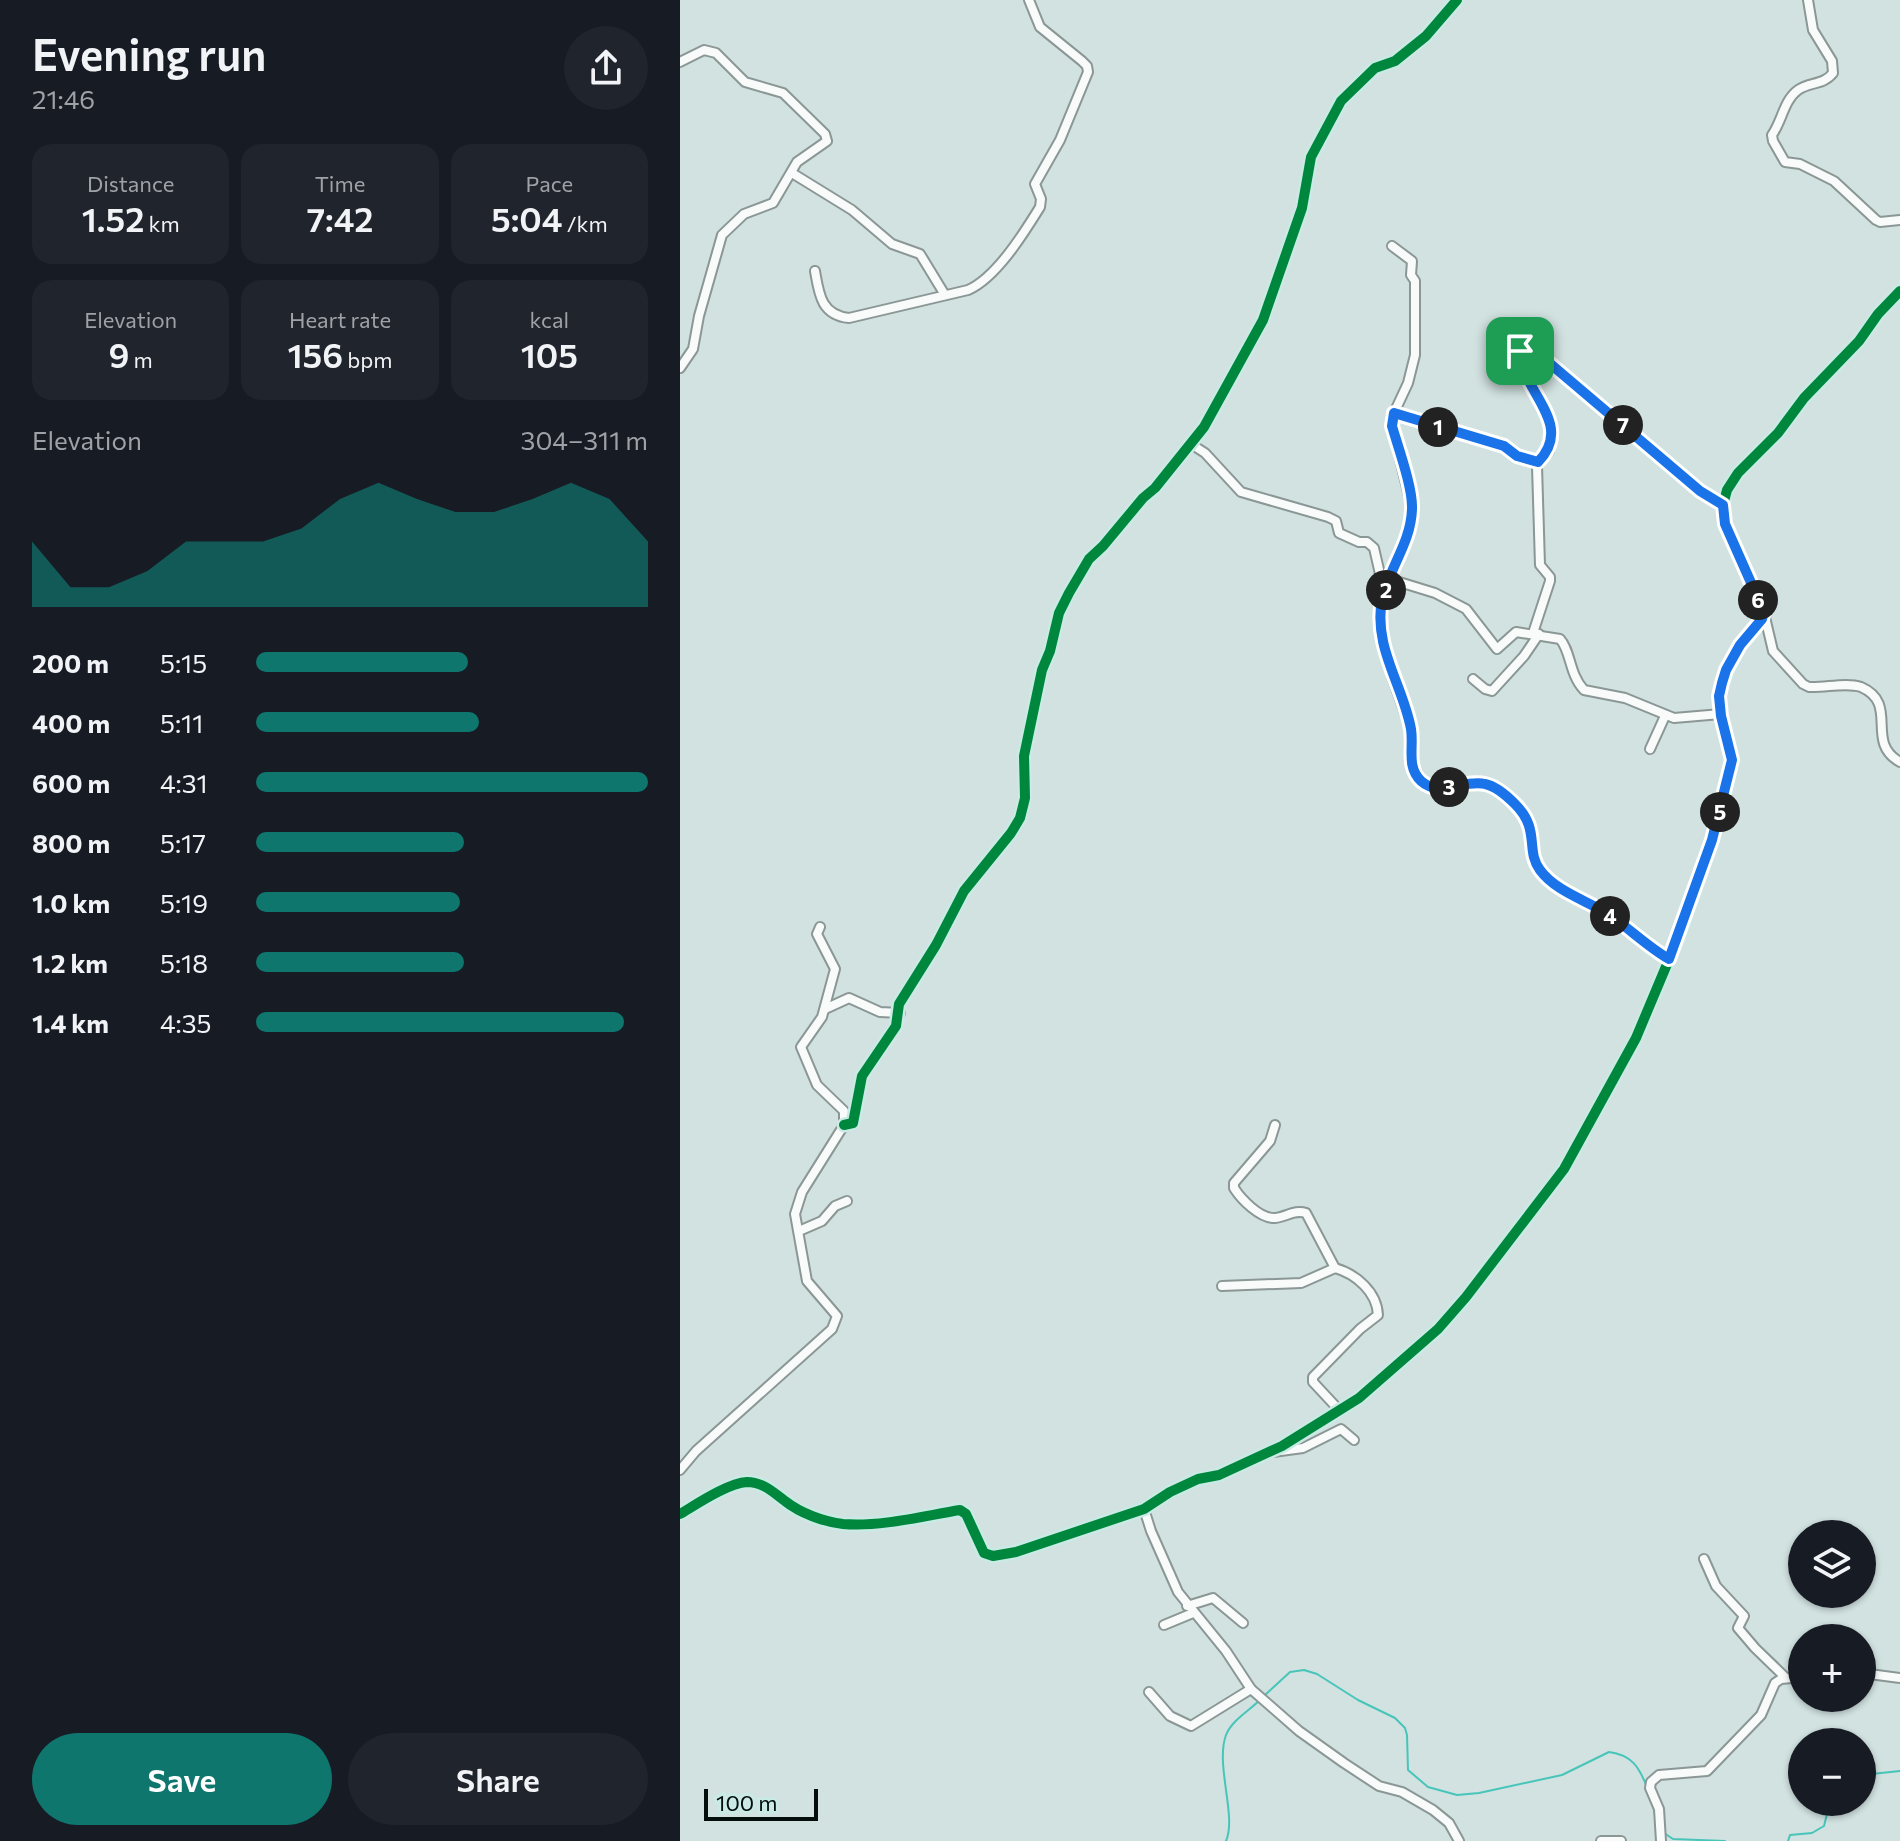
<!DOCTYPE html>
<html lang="en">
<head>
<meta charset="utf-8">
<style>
  :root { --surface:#171b24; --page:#20242c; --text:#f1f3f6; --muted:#9ea1a6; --accent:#0f766e }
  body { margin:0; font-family:Commissioner,sans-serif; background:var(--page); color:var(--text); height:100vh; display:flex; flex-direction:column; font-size:30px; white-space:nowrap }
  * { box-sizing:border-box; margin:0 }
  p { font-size:26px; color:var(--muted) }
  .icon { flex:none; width:44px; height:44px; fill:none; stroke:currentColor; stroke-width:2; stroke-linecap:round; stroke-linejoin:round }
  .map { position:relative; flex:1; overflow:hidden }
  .panel { display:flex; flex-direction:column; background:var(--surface); width:680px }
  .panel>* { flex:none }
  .buttons { position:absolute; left:1108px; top:1520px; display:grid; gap:16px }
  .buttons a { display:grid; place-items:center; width:88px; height:88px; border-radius:50%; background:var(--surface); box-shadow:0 2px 6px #0004; font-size:40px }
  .scale { position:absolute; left:24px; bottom:20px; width:114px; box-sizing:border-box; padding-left:8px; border:4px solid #040e0c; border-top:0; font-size:22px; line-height:28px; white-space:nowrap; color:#040e0c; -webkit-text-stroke:6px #c9eae5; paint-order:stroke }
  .pin { position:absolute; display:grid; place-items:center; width:68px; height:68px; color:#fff; margin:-34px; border-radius:16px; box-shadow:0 4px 12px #0006 }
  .km { position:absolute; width:40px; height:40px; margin:-20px; border-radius:50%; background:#222; color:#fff; font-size:22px; line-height:40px; text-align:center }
  .round { display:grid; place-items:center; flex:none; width:84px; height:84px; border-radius:42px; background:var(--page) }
  .head { display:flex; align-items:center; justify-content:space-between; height:136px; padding:0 32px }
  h1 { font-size:44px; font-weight:600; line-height:60px }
  .figures { display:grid; grid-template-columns:repeat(3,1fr); gap:12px; height:136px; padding:8px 32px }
  .figures div { display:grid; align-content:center; border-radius:20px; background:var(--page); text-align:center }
  .figures b { font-size:34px; font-weight:600 }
  .figures small { font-size:22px; font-weight:400 }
  .figures p { font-size:22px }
  .chart { height:224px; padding:16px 32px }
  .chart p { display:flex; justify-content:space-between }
  .chart svg { width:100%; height:144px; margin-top:8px; fill:var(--accent); opacity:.7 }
  .primary-button { display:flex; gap:16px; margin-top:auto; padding:16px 32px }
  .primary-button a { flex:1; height:92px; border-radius:48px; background:var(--accent); color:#fff; font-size:32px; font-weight:600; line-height:92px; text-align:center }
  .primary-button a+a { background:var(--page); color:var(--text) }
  ul { padding:0 32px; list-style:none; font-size:26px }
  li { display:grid; grid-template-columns:128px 96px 1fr; align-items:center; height:60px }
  li i { height:20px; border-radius:10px; background:var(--accent) }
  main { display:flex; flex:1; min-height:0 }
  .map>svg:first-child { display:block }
</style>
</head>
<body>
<main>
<section class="panel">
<div class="head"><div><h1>Evening run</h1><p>21:46</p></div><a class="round"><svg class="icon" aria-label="share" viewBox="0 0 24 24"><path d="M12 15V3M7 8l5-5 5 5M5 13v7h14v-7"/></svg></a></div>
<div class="figures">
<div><p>Distance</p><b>1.52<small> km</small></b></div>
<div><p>Time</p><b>7:42</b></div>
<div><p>Pace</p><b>5:04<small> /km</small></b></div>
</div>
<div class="figures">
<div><p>Elevation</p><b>9<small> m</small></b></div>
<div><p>Heart rate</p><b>156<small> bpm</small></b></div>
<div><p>kcal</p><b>105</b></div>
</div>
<div class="chart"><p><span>Elevation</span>304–311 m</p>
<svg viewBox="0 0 160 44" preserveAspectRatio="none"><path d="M0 44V24L10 38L20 38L30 33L40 24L50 24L60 24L70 20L80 11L90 6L100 11L110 15L120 15L130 11L140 6L150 11L160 24V44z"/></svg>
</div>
<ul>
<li><b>200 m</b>5:15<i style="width:54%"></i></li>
<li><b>400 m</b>5:11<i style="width:57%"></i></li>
<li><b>600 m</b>4:31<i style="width:100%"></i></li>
<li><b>800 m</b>5:17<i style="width:53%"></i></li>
<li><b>1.0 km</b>5:19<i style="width:52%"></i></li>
<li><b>1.2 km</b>5:18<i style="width:53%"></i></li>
<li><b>1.4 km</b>4:35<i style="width:94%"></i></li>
</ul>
<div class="primary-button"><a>Save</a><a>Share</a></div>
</section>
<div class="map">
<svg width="1220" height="1841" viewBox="0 0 1220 1841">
  <rect width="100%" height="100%" fill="#d1e2e0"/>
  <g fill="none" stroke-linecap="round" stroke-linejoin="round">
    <g stroke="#48c5ba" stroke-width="2">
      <path d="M 585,1695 L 610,1672 L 624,1670 L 637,1674 L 678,1700 L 715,1718 L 725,1728 L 727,1735 L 728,1770 L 748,1787 L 777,1795 L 799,1793 L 882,1775 L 929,1752 C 952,1755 959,1767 967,1787"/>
      <polyline points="1182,1775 1220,1771"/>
      <polyline points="973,1805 976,1818"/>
      <polyline points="984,1833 993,1839 1045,1841"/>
      <path d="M 546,1841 C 557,1816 535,1765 546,1735 C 552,1720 570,1710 581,1699"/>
      <polyline points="1108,1841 1110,1835 1132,1833 1144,1826 1150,1802"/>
    </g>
    <defs>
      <g id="minor">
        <path d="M 1128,0 L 1133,30 L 1152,61 L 1153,73 C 1144,85 1129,82 1118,90 C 1104,100 1102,121 1092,135 L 1093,141 L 1105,162 L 1120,164 L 1154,181 L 1196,220 L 1200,222 L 1220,220"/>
        <polyline points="0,62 24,50 36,53 65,82 103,93 145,134 147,141 117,162 93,203 64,214 42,235 19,316 13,349 0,368"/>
        <polyline points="112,173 172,210 212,244 240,254 265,295"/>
        <polyline points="712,246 732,261 731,275 735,281 735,355 728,383 714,413 824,446 837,456 858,462"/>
        <path d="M 135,271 C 139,294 141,315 169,318 L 288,290 C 316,278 344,233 360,207 L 361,199 L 355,184 L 380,140 L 408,72 L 407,66 L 402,61 L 360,27 L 349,0"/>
        <polyline points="714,413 712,426 732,508 727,539 703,599 701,631 713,679 731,730 732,764 742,781 752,788 809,784 826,796 849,822 857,865 863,874 876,885 929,915 989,959"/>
        <path d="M 511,444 L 525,453 L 561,492 L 648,517 L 656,521 L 659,533 L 679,542 L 687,542 L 694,548 L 700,574 L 703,577 L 755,593 L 786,609 L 817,649 L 836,632 L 880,639 C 891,651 889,674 904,690 L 945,698 L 994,718 L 1041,714"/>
        <path d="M 1084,613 L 1093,651 L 1123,684 L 1129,687 C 1145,688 1166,682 1181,687 C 1220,704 1184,742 1220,762"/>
        <polyline points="853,633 870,581 870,577 860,565 857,466 869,451 871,431 868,414 850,383 842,363 840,351 847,344 1020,491 1043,505"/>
        <polyline points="793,679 805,689 812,691 844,656 859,634"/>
        <polyline points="970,749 985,716"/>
        <polyline points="145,1009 169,998 200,1012 220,1013"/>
        <polyline points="164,1125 173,1123 182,1076 216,1026 219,1004 256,945 284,891 331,833 340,818 345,798 344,756 362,670 370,651 379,613 389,593 409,559 423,546 463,498 475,488 524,427 583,320 622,208 631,157 661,101 695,68 715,61 746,36 777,0"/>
        <path d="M 595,1125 L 590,1141 L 554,1183 L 554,1188 C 561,1199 580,1219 595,1218 C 606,1217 615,1209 626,1213 L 655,1268"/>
        <polyline points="119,1231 142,1221 155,1206 167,1201"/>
        <path d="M 542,1286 L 621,1283 L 655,1268 C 676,1274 697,1292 698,1315 L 680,1329 L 633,1377 L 633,1382 L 660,1411"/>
        <polyline points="593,1452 623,1448 661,1429 674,1440"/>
        <polyline points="0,1470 16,1451 152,1329 157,1316 127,1281 115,1214 122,1192 164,1125 164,1111 137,1085 121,1047 142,1017 155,969 137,934 140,927"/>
        <polyline points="464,1509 471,1531 498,1592 546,1651 571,1689 619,1731 664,1763 699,1786 722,1792 753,1810 769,1823 779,1841"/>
        <path d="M 0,1514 C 17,1504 48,1483 67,1482 C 83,1482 94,1493 105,1501 C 120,1513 144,1522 163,1524 C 201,1527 243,1516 280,1510 L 286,1514 L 304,1553 L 313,1556 L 336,1552 L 464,1509 L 490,1492 L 518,1479 L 539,1475 L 602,1446 L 679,1398 L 758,1329 L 786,1297 L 884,1169 L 956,1038 L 998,938 L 1032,840 L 1044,796 L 1052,760 L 1041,716 L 1039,696 L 1042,683 L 1060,645 L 1082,619 L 1084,612 L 1045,524 L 1043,505 L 1047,490 L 1058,473 L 1098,433 L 1124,398 L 1179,341 L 1198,314 L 1220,291"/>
        <polyline points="1024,1559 1036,1586 1064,1616 1058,1628 1075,1648 1106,1678"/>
        <polyline points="507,1606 533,1598 563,1623"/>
        <polyline points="484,1625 513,1613"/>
        <polyline points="1182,1673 1220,1678"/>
        <polyline points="469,1692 490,1716 511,1726 571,1689"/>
        <polyline points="921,1841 941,1841"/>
        <polyline points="981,1841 979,1809 970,1788 971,1782 979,1775 1027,1771 1081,1715 1095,1683 1101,1679 1122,1677"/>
      </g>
    </defs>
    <use href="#minor" stroke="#8a9795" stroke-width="12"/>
    <use href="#minor" stroke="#f8fbfa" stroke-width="8"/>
    <defs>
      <g id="cycleway">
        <polyline points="164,1125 173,1123 182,1076 216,1026 219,1004 256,945 284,891 331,833 340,818 345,798 344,756 362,670 370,651 379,613 389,593 409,559 423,546 463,498 475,488 524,427 583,320 622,208 631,157 661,101 695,68 715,61 746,36 777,0"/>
        <path d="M 0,1514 C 17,1504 48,1483 67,1482 C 83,1482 94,1493 105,1501 C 120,1513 144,1522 163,1524 C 201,1527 243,1516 280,1510 L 286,1514 L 304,1553 L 313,1556 L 336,1552 L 464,1509 L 490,1492 L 518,1479 L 539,1475 L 602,1446 L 679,1398 L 758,1329 L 786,1297 L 884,1169 L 956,1038 L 998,938 L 1032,840 L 1044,796 L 1052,760 L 1041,716 L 1039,696 L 1042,683 L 1060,645 L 1082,619 L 1084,612 L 1045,524 L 1043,505 L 1047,490 L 1058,473 L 1098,433 L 1124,398 L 1179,341 L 1198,314 L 1220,291"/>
      </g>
    </defs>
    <use href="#cycleway" stroke="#c9eae5" stroke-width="15"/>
    <use href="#cycleway" stroke="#00873e" stroke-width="10"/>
  </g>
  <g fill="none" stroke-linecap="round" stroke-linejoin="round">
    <defs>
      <path id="route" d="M 847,344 L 1020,491 L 1043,505 L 1045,524 L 1084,612 L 1082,619 L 1060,645 L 1046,670 L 1042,683 L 1039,696 L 1041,716 L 1052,760 L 1032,840 L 989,959 C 968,947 951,930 931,916 C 909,901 876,892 860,870 C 845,850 861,830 835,804 C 827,796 816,786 805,784 C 784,779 760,798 741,781 C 726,767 734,747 731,729 C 723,685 693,647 702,600 C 709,568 731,543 732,509 C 733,488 718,447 712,426 L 714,413 L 824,446 L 837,456 L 858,462 C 896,423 840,391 840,351 Z"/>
    </defs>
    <use href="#route" stroke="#fff" stroke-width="16"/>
    <use href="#route" stroke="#1a73e8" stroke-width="10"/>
  </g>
</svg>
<div class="buttons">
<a><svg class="icon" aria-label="layers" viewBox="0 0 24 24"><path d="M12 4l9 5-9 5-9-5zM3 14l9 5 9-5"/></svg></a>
<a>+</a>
<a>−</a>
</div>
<div class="scale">100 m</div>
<div class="pin" style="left:840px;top:351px;background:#1e9e55"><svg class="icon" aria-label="arrive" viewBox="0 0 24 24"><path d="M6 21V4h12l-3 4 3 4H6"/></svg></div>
<b class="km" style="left:758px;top:427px">1</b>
<b class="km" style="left:706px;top:590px">2</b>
<b class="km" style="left:769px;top:787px">3</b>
<b class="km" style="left:930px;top:916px">4</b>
<b class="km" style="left:1040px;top:812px">5</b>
<b class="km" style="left:1078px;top:600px">6</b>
<b class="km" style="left:943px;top:425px">7</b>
</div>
</main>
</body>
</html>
